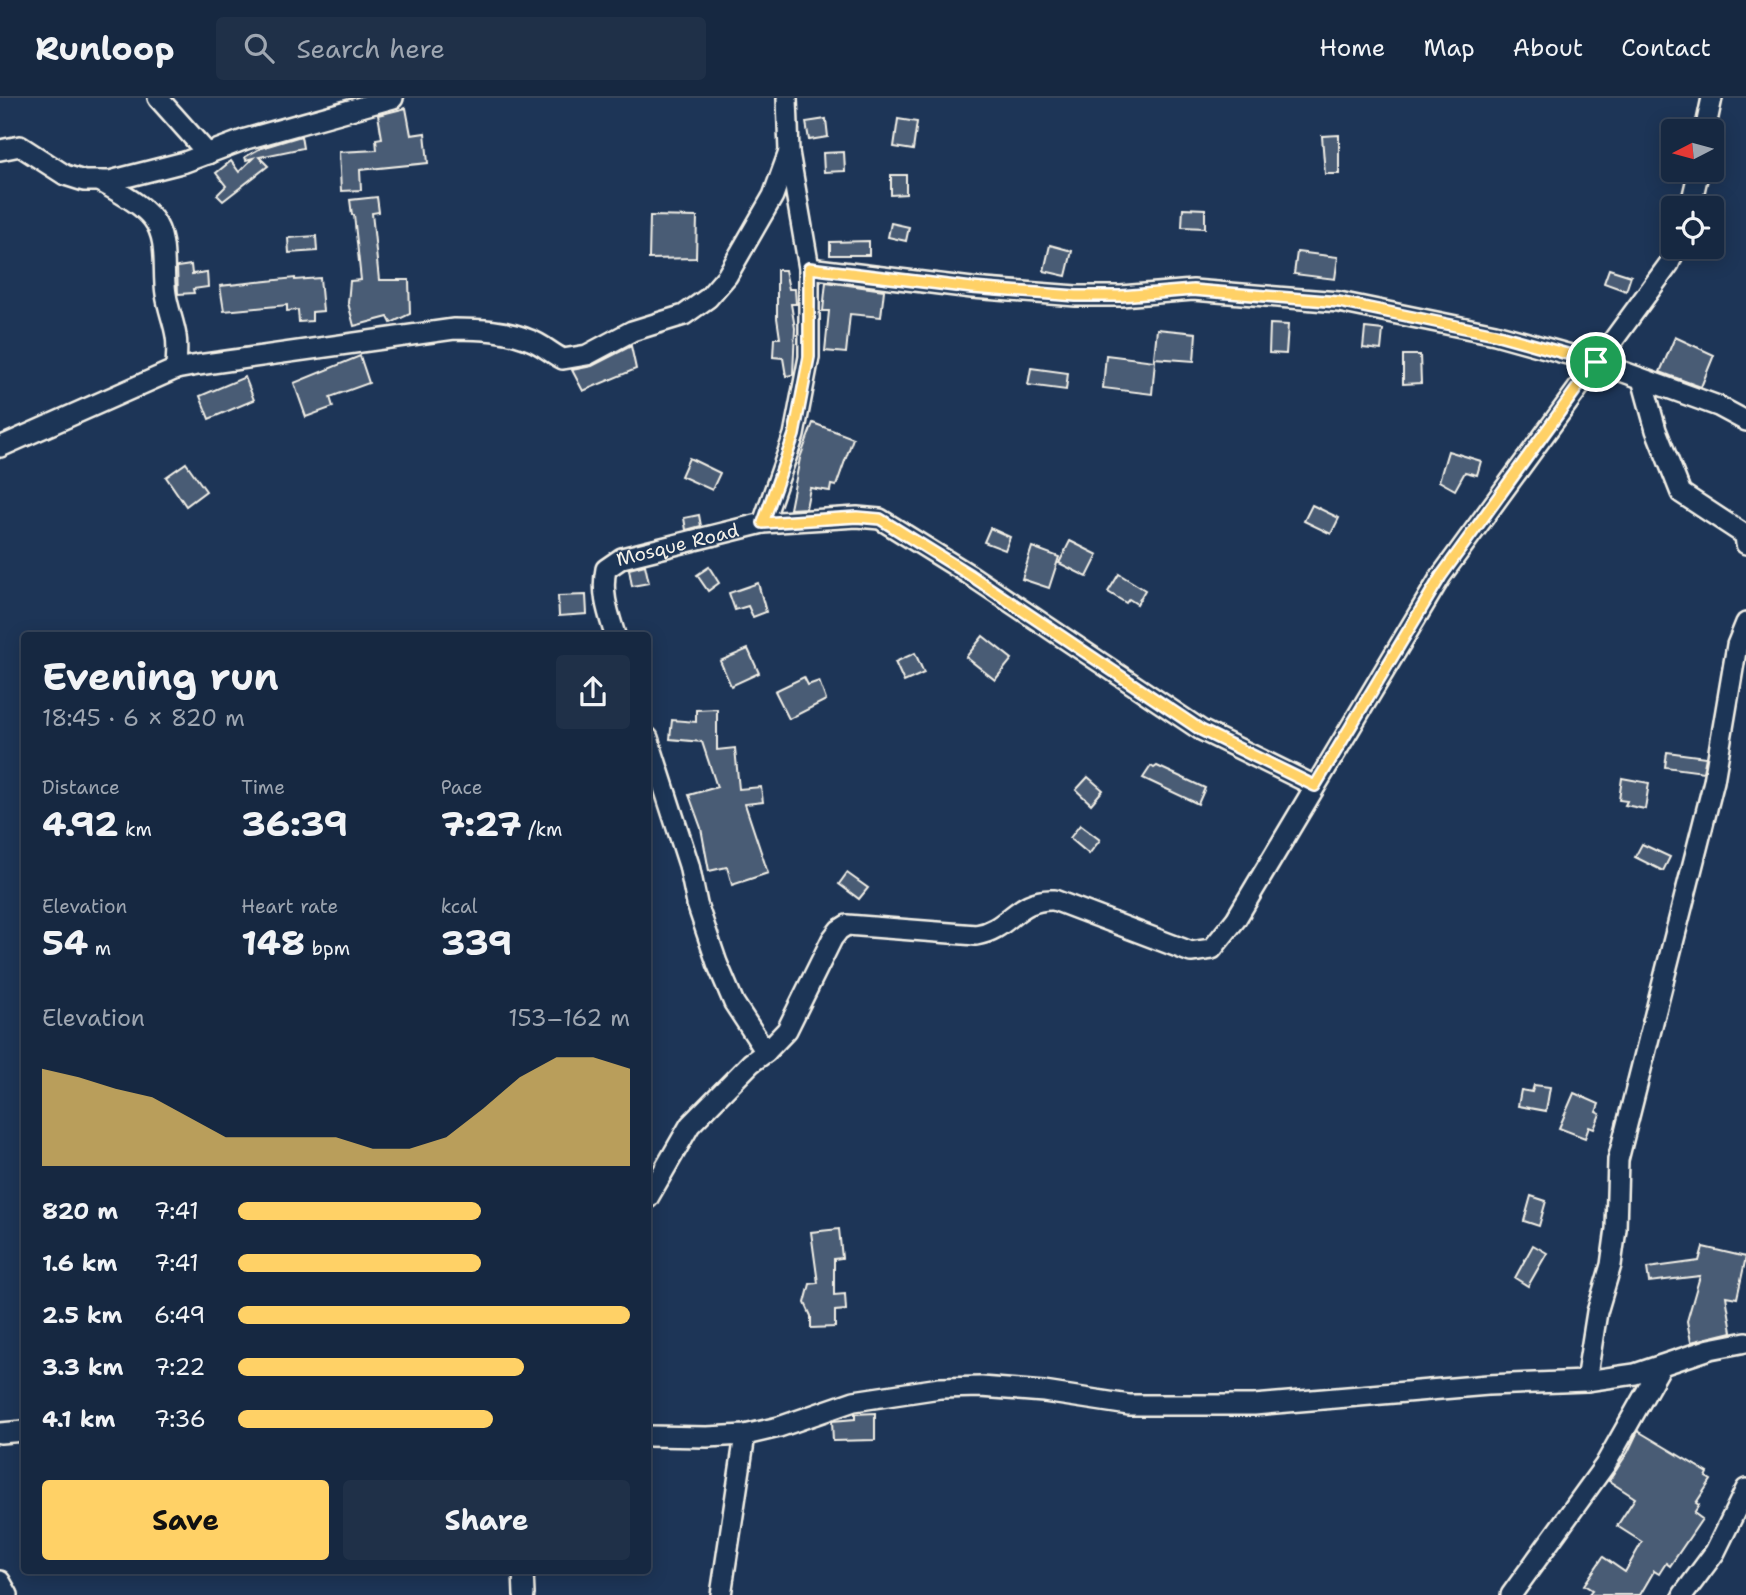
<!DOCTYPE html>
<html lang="en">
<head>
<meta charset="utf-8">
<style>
  :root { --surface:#162841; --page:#1f3048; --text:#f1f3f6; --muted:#9ea6b1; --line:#35445a; --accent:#ffd166 }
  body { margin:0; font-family:"Shantell Sans",sans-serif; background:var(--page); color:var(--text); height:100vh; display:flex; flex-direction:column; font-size:26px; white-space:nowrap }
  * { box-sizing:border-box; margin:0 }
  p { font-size:23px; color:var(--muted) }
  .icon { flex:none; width:38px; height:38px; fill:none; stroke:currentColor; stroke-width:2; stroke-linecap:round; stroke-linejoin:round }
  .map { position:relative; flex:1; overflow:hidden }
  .panel { position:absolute; left:21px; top:534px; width:630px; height:942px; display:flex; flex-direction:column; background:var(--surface); border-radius:7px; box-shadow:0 4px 18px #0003,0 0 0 2px var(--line) }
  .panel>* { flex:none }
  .needle { width:46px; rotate:264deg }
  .fabs { position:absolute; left:1661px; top:21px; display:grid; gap:14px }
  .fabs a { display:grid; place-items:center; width:63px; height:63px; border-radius:7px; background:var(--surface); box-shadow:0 4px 18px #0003,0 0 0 2px var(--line); font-size:35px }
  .pin { position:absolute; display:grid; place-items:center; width:60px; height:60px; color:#fff; margin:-30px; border:4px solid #fff; border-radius:50%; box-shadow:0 2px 7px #0007 }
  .round { display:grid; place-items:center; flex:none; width:74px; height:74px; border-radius:7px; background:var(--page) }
  .overview { display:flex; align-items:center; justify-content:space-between; height:119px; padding:0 21px }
  h1 { font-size:38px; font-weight:700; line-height:52px }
  .stats { display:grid; grid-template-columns:repeat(3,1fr); gap:10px; height:119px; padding:7px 21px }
  .stats div { display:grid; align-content:center }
  .stats b { font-size:35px; font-weight:700 }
  .stats small { font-size:19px; font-weight:400 }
  .stats p { font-size:19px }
  .chart { height:196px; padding:14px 21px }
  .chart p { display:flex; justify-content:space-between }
  .chart svg { width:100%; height:126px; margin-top:7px; fill:var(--accent); opacity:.7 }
  .cta { display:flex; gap:14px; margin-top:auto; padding:14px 21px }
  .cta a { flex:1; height:80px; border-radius:7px; background:var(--accent); color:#111; font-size:28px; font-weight:700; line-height:80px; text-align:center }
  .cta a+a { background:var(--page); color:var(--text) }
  ul { padding:0 21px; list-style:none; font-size:23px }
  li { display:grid; grid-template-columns:112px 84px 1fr; align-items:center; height:52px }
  li i { height:18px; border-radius:9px; background:var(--accent) }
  header { display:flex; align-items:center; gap:42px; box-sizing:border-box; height:98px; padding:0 35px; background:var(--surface); border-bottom:2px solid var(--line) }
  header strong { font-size:33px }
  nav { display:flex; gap:38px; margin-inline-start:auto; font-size:24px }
  .search { width:490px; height:63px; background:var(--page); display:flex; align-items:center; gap:18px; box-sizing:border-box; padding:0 24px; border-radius:7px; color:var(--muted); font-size:26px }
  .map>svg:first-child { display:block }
</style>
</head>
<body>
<header>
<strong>Runloop</strong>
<div class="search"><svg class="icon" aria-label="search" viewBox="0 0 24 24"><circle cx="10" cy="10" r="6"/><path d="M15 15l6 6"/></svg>Search here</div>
<nav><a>Home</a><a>Map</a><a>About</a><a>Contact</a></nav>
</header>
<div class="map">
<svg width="1746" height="1497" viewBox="0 0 1746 1497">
  <rect width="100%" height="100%" fill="#1d3557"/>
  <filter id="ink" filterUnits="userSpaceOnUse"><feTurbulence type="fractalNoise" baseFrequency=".0143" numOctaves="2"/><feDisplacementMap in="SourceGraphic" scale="14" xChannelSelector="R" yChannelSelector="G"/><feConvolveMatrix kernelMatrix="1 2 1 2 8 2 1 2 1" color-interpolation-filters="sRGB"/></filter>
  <g filter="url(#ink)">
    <g fill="#485b74" stroke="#f4f1e8" stroke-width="2">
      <polygon points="406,10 411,37 425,35 428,65 360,72 361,92 341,93 339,54 377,52 376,41 382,40 378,17"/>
      <polygon points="826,21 828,39 809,42 806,24"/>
      <polygon points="898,21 917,24 913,52 894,49"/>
      <polygon points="1339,37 1339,76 1325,76 1322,38"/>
      <polygon points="301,38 303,50 259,59 268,68 223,103 217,97 226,88 216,75 231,63 239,74 253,60 246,62 245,59 261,50"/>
      <polygon points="844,54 845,73 824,74 823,55"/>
      <polygon points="891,77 906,77 906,96 891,97"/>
      <polygon points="377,99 379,114 372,115 379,182 409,182 410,216 391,225 388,219 354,228 348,205 350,183 361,182 354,117 352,117 350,102"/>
      <polygon points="1183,110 1205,111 1205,130 1182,129"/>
      <polygon points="650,118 697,119 696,160 649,161"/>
      <polygon points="891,125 909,129 906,143 888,139"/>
      <polygon points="316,138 317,153 289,155 288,140"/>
      <polygon points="869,143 869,157 830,157 830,144"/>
      <polygon points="1050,147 1072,153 1066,178 1044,173"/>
      <polygon points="1297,154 1338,159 1335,181 1294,176"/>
      <polygon points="191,167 192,176 207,174 208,189 193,191 194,195 178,196 177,169"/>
      <polygon points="1609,171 1631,178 1626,193 1604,185"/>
      <polygon points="777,172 785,172 789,191 795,191 796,206 791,206 795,230 793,277 786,278 783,260 773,259 774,240 780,240 777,220"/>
      <polygon points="295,180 295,182 320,180 323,213 312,214 312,223 299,224 298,212 287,213 287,207 224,213 220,188"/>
      <polygon points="826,184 884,192 881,219 850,216 846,255 825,253 829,213 823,213"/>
      <polygon points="1270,226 1288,227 1286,256 1269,255"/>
      <polygon points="1365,230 1383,232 1381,252 1363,250"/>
      <polygon points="1157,231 1196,235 1194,263 1154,260"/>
      <polygon points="1675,239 1714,257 1701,289 1660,274"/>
      <polygon points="631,248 636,271 583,293 572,272 592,268"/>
      <polygon points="1106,257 1155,263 1152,296 1103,290"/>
      <polygon points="1403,257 1420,257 1421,285 1403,286"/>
      <polygon points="360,258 369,285 330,299 333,309 306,319 294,285"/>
      <polygon points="1031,270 1068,275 1066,292 1028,287"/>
      <polygon points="245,279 254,302 209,321 200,298"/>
      <polygon points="813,325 853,340 836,388 831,387 830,393 810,390 806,410 790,411 800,360"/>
      <polygon points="1448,353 1481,363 1477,377 1465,374 1455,392 1439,383"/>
      <polygon points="689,360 720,375 712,392 681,378"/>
      <polygon points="186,365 206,393 186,408 166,379"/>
      <polygon points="1312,407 1339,420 1331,436 1304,423"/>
      <polygon points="699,417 701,428 686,432 684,420"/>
      <polygon points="990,430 1010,439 1005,452 984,444"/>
      <polygon points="1070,443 1098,457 1087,479 1059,465"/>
      <polygon points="1032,449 1059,459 1049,490 1022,481"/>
      <polygon points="645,467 649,485 632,488 629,471"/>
      <polygon points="709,469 719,485 708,493 697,477"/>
      <polygon points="1119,476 1145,492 1137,506 1129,501 1126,505 1108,494"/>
      <polygon points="758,485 766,514 753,519 748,508 735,512 729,495"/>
      <polygon points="586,497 587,516 559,518 558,498"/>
      <polygon points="983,538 1012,561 995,582 966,559"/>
      <polygon points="748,551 759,575 731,588 720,563"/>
      <polygon points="915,555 924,575 904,584 895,564"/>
      <polygon points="804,579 808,587 819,583 826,602 789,621 775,593"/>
      <polygon points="717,611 717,652 735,650 739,691 761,689 763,704 745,706 768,775 732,787 727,769 709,773 701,730 689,697 717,689 702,644 670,641 672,622 696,624 696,612"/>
      <polygon points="1667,654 1706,659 1703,674 1665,669"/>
      <polygon points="1151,668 1154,670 1157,668 1205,690 1198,706 1143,680"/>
      <polygon points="1088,679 1103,692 1091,706 1076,692"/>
      <polygon points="1622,680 1649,685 1645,711 1625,707 1627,703 1619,702"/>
      <polygon points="1080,727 1100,742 1089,756 1070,740"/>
      <polygon points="1642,746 1670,759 1663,773 1635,759"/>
      <polygon points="847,775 868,790 859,801 839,786"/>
      <polygon points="1534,987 1550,989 1546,1013 1518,1008 1521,992 1532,994"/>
      <polygon points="1574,995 1599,1006 1596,1014 1600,1016 1594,1031 1589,1029 1585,1040 1559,1030"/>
      <polygon points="1531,1098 1546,1103 1539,1128 1524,1123"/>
      <polygon points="839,1131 842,1160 834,1161 834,1197 845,1196 846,1212 835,1213 835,1229 811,1230 811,1218 805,1205 810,1186 818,1185 811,1134"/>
      <polygon points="1533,1147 1547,1155 1528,1188 1515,1180"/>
      <polygon points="1703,1149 1746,1159 1737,1200 1726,1198 1732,1234 1691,1244 1687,1223 1700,1178 1649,1184 1647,1170 1699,1163"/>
      <polygon points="875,1315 875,1342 833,1343 832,1323 855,1321 855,1316"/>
      <polygon points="1638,1333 1708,1375 1706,1379 1711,1382 1696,1405 1699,1407 1694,1415 1702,1421 1670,1468 1666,1465 1659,1476 1654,1473 1640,1497 1588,1497 1592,1492 1584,1487 1603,1459 1625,1474 1642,1444 1617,1428 1635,1400 1609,1383 1628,1354"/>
    </g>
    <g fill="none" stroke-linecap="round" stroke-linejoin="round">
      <defs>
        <g id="street">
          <polyline points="158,0 208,56"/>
          <polyline points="1705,33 1712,0"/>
          <polyline points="0,52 20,48 65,77 84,83 110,83 185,64 246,41 393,0"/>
          <path d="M 100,83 C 117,94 141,105 153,121 C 169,142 162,172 166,196 C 168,211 174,224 176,238 C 178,249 176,261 176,271"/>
          <polyline points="1690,110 1699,72"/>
          <polyline points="809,170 972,190 1076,198 1121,198 1193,192 1339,204 1495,236 1596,264 1718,308 1746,323"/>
          <polyline points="1642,281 1656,332 1681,395 1745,437 1746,446"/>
          <path d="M 0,349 L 176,271 L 198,267 L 454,231 C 480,231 506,232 530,242 C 542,246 552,256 563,261 L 587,257 L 632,233 L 684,217 L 708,200 L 727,178 L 773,98 L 789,54"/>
          <polyline points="763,425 857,419 880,421 970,477 1201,632 1315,688"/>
          <path id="s1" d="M 615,537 C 608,514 601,495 606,471 L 622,460 L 763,425 L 794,337 L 809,259 L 809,170 L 789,54 L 787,0"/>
          <polyline points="648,640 689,767 697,806 717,865 734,905 766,954 751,965 690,1027 648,1100"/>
          <path d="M 766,954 L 787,932 L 832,841 L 839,832 L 847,827 L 976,837 C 1010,832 1016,800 1054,802 L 1191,854 L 1212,851 L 1236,821 L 1441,478 L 1669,166 L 1676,149"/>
          <polyline points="1586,1283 1597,1214 1611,1167 1616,1131 1618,1062 1714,683 1737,547 1746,525"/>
          <polyline points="0,1335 24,1333"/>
          <polyline points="648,1338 707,1339 745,1337 779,1329 854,1303 940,1290 981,1289 1044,1294 1129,1307 1254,1307 1488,1287 1586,1283 1635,1276 1710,1251 1746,1244"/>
          <polyline points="523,1472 524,1497"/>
          <polyline points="0,1483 8,1497"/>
          <polyline points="721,1497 745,1337"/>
          <polyline points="1511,1497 1605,1367 1661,1268"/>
          <polyline points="1683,1497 1715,1454 1746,1391"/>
        </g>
      </defs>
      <use href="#street" stroke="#f4f1e8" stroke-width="24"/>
      <use href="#street" stroke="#1d3557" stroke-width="19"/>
    </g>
  </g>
  <g fill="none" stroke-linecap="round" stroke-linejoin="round" filter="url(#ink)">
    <defs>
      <polygon id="route" points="809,170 972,190 1076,198 1121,198 1193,192 1339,204 1495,236 1596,264 1441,478 1315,688 1201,632 970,477 880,421 857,419 763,425 794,337 809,259"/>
    </defs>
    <use href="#route" stroke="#fff" stroke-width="14"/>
    <use href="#route" stroke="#ffd166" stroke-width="9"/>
  </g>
  <g text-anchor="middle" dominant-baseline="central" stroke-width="7" stroke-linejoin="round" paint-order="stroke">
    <g font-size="19" fill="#f4f1e8" stroke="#1d3557">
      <text stroke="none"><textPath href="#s1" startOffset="144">Mosque Road</textPath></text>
    </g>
  </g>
</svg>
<div class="fabs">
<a><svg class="needle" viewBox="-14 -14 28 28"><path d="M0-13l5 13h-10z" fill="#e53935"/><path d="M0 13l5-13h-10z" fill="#9ea6b1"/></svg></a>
<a><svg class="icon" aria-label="locate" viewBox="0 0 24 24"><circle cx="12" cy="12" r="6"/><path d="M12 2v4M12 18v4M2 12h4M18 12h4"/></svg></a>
</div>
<div class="pin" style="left:1596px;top:264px;background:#1e9e55"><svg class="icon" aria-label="arrive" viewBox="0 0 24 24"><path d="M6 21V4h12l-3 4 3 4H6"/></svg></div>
<section class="panel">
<div class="overview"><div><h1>Evening run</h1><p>18:45 · 6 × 820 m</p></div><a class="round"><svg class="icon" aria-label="share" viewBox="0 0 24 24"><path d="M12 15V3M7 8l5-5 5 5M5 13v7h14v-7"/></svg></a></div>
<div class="stats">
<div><p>Distance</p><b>4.92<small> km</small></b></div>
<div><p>Time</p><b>36:39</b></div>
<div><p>Pace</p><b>7:27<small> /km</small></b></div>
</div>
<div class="stats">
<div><p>Elevation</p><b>54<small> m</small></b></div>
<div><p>Heart rate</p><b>148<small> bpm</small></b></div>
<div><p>kcal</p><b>339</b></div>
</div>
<div class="chart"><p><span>Elevation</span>153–162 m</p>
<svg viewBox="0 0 160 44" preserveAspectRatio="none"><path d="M0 44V10L10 13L20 17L30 20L40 27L50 34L60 34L70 34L80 34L90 38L100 38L110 34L120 24L130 13L140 6L150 6L160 10V44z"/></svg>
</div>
<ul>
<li><b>820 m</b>7:41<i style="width:62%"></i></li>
<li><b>1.6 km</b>7:41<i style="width:62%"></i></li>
<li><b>2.5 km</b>6:49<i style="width:100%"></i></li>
<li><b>3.3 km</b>7:22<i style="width:73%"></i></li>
<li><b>4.1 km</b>7:36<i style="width:65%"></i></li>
</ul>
<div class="cta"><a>Save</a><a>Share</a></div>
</section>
</div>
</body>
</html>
